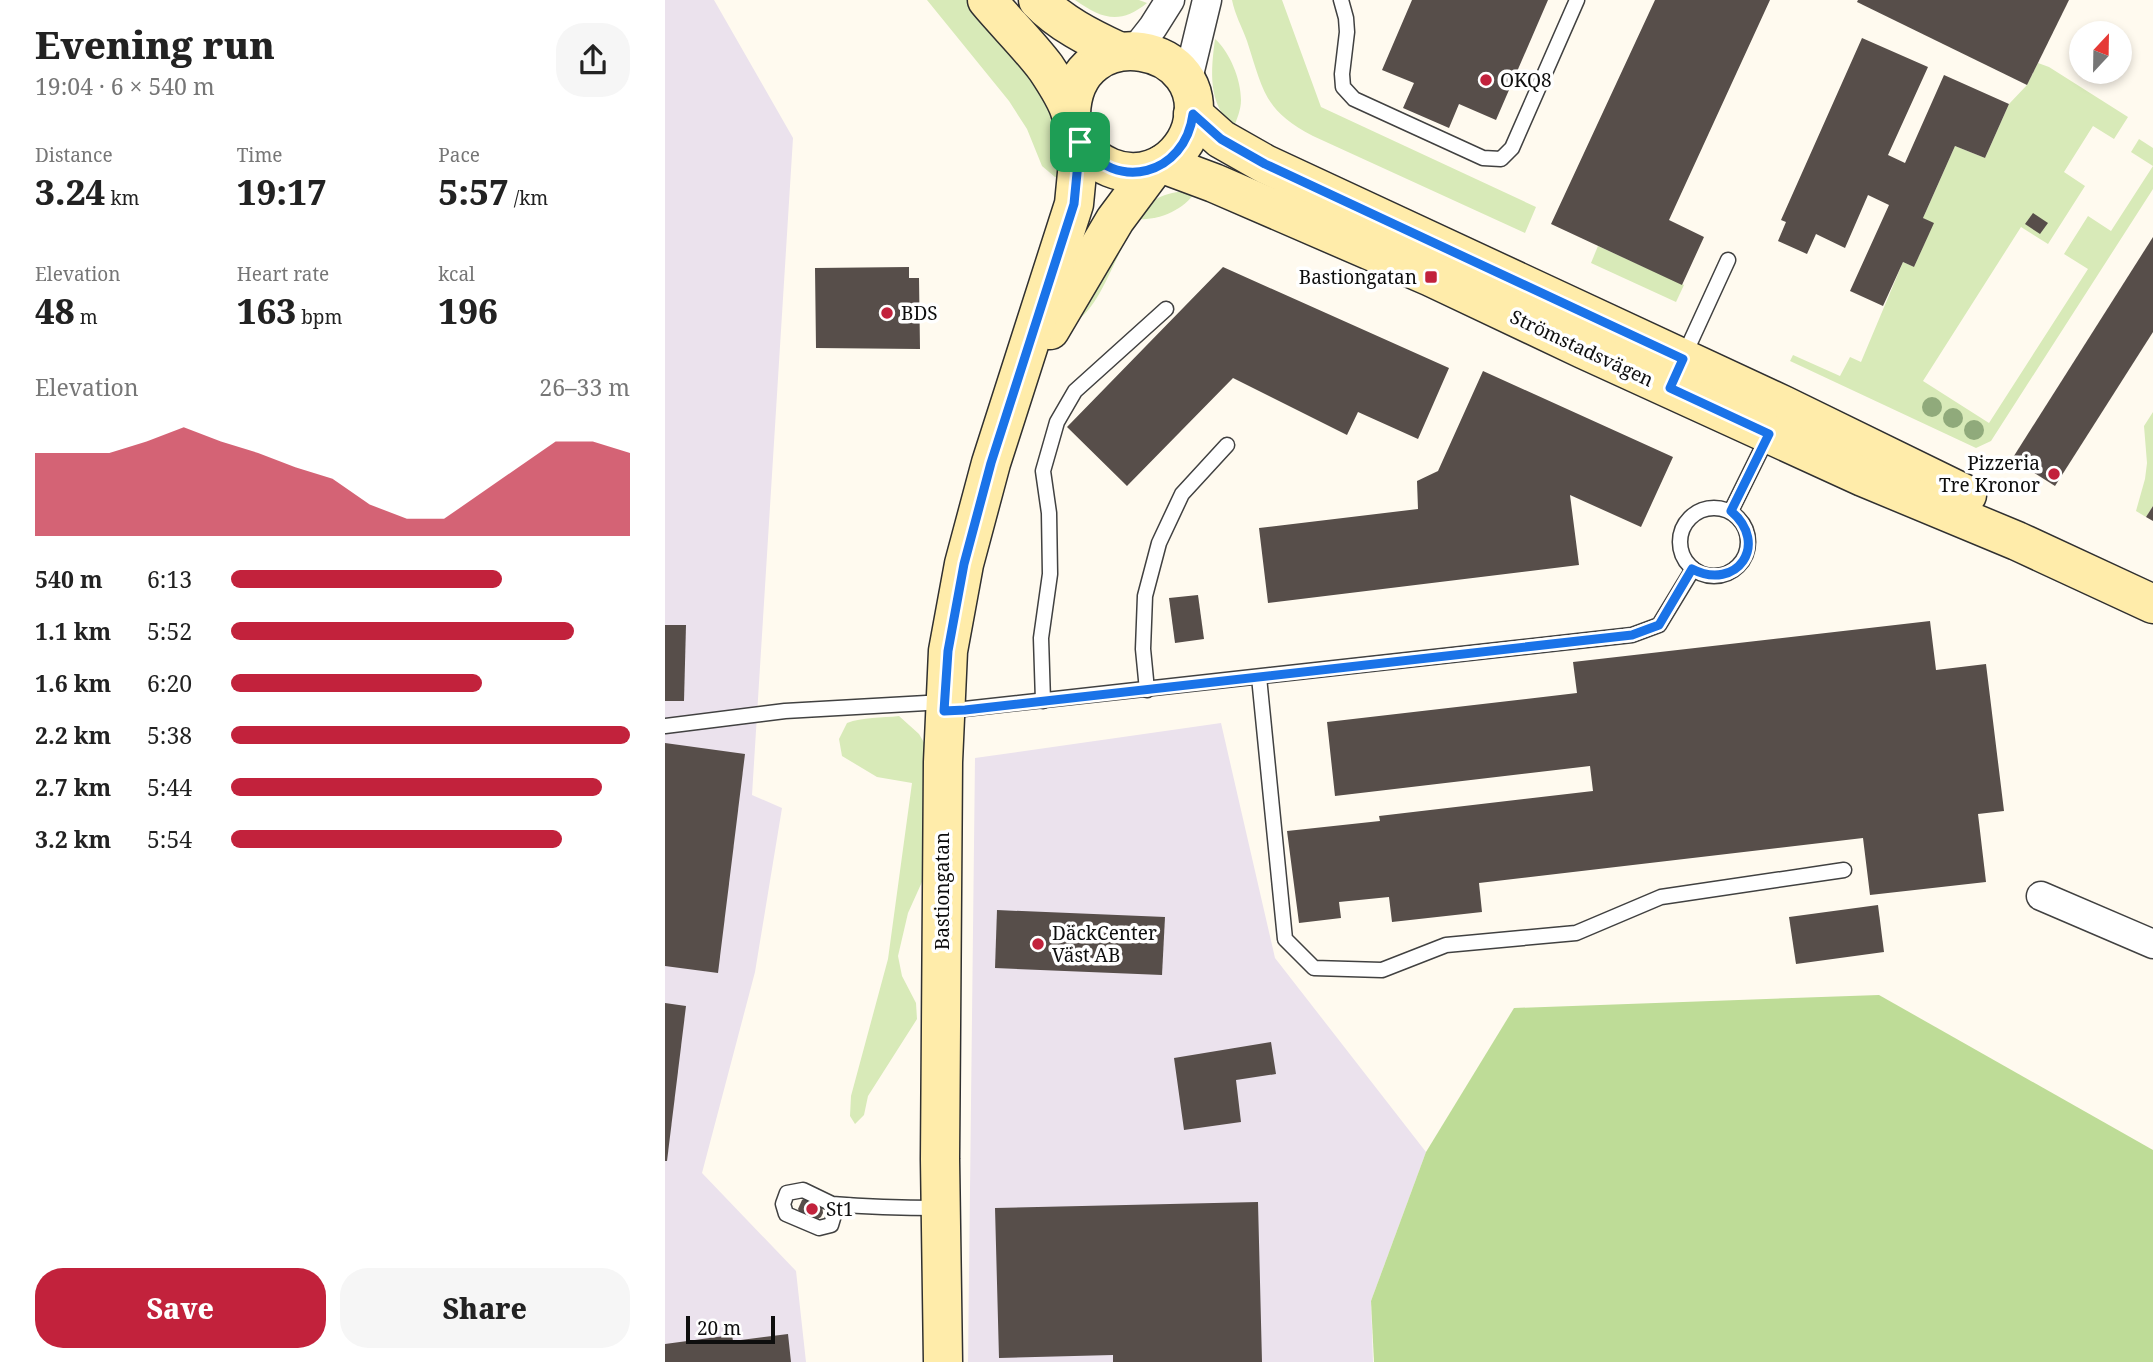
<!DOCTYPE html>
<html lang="en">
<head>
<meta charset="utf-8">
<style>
  :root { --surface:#fff; --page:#f6f6f6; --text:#222; --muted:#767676; --accent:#c2223c }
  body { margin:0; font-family:"Noto Serif",serif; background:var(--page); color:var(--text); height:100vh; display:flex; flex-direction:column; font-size:26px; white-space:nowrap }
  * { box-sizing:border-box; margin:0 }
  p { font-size:23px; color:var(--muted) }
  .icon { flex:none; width:38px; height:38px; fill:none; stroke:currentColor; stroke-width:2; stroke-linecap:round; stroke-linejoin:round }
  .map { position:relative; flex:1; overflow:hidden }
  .details { display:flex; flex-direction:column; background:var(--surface); width:665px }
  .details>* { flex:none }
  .needle { width:46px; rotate:22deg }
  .fabs { position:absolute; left:1404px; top:21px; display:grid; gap:14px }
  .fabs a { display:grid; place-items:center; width:63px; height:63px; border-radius:50%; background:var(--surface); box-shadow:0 4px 10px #0003; font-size:35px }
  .scale { position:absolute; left:21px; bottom:18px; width:89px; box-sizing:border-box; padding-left:7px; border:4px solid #0e0e0e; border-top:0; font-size:19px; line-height:24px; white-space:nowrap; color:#0e0e0e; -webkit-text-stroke:5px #fff; paint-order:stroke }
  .pin { position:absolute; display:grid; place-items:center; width:60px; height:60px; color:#fff; margin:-30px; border-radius:14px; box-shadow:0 4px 10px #0006 }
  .round { display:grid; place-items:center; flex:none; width:74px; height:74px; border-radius:28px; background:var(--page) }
  .headline { display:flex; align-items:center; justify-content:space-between; height:119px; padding:0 35px }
  h1 { font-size:38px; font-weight:800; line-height:52px }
  .figures { display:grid; grid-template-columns:repeat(3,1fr); gap:10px; height:119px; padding:7px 35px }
  .figures div { display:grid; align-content:center }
  .figures b { font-size:35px; font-weight:800 }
  .figures small { font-size:19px; font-weight:400 }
  .figures p { font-size:19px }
  .chart { height:196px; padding:14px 35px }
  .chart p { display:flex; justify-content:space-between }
  .chart svg { width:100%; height:126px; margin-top:7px; fill:var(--accent); opacity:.7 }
  .button { display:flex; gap:14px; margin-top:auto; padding:14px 35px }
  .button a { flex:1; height:80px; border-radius:28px; background:var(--accent); color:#fff; font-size:28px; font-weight:800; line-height:80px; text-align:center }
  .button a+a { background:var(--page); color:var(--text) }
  ul { padding:0 35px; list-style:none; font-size:23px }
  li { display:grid; grid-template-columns:112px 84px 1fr; align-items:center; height:52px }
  li i { height:18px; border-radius:9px; background:var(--accent) }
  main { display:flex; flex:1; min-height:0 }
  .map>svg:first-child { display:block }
</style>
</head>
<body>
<main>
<section class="details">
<div class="headline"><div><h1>Evening run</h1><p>19:04 · 6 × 540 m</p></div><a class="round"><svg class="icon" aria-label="share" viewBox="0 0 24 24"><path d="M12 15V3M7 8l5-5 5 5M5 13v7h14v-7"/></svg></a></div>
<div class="figures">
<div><p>Distance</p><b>3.24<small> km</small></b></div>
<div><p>Time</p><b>19:17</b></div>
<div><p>Pace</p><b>5:57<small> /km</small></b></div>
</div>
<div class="figures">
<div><p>Elevation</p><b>48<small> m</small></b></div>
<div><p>Heart rate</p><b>163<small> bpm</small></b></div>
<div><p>kcal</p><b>196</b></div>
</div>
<div class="chart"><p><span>Elevation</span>26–33 m</p>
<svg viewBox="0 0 160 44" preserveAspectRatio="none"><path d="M0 44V15L10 15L20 15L30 11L40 6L50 11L60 15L70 20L80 24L90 33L100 38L110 38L120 29L130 20L140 11L150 11L160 15V44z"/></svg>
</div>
<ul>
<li><b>540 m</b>6:13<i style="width:68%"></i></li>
<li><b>1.1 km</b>5:52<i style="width:86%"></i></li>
<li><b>1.6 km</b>6:20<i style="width:63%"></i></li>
<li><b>2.2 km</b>5:38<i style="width:100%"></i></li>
<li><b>2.7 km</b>5:44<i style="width:93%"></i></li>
<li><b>3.2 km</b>5:54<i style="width:83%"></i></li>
</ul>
<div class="button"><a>Save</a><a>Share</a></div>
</section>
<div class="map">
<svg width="1488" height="1362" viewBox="0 0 1488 1362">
  <rect width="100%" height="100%" fill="#fffaef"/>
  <g fill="#ebe2ed">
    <polygon points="0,0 49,0 128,138 87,795 117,808 90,972 37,1173 131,1271 141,1362 0,1362"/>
    <polygon points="556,723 610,958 761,1152 706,1301 708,1362 303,1362 310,758"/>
  </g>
  <g fill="#d8eab8">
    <polygon points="262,0 308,0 375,85 396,139 399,180 390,177 377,166 362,129 344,101"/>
    <path d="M 410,0 L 474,0 L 482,3 C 455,25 437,19 410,0 Z"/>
    <path d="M 567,0 L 617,0 L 656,107 L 871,207 L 860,233 L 648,136 C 599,111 598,90 582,41 C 577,27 570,15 567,0 Z"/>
    <path d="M 550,39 C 565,52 576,80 576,100 C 576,110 572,118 569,127 C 542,104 546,70 550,39 Z"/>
    <polygon points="1373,63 1384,67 1463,117 1449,139 1428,126 1399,172 1420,186 1383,244 1356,227 1258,381 1324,423 1423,269 1399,254 1423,216 1446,231 1488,166 1488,189 1326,441 1311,448 1125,361 1128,355 1175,376 1185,357 1196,362 1238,262 1249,267 1268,224 1258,218 1290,146 1320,158 1344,104 1362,85"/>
    <polygon points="1474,139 1488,148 1488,166 1466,152"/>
    <path d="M 520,191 L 531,191 C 518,211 493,221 469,219 C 486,200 494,194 520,191 Z"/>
    <path d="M 456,240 L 457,248 C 446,269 431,310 410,322 Z"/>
    <polygon points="933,246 1019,285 1011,302 926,263"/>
    <polygon points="1488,412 1488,506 1481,517 1471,511 1480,479 1482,463 1479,426"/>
    <path d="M 234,716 L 254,734 L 261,746 L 261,873 L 243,913 L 233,956 L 237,976 L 251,1003 L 252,1019 L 203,1096 L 199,1115 L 190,1124 L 185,1116 L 186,1096 L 223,959 L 247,783 L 212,777 L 177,756 L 174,739 L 182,723 C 197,717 217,718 234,716 Z"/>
  </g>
  <polygon fill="#bedc97" points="1214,995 1488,1150 1488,1362 709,1362 706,1301 761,1152 849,1008"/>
  <g fill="#574e4a">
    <polygon points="747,0 883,0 831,120 794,104 784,128 738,108 749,83 717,70"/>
    <polygon points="990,0 1105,0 1004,220 1039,237 1017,285 886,224"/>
    <polygon points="1193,0 1404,0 1362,85 1192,2"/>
    <polygon points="1197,38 1263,67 1223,155 1240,163 1279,75 1344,104 1320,158 1290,146 1258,218 1269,223 1249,267 1238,262 1218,306 1185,291 1224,205 1203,195 1180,248 1151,234 1142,254 1113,241 1121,222 1116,220"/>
    <polygon points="1368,213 1383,223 1375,234 1360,224"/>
    <polygon points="1488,237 1488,332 1390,486 1347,459"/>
    <polygon points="244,267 244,278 254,278 255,349 151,348 150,268"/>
    <polygon points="558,267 784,368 753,439 693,412 682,435 568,378 462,486 402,427"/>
    <polygon points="818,371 1008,457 976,527 905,495 914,565 603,603 594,528 753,509 752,481 773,471"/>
    <polygon points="1488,506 1488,521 1481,517"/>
    <polygon points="533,595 539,639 510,643 504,598"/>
    <polygon points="1265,621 1271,670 1321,664 1339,811 1313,814 1321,882 1205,895 1198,838 814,883 817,912 727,922 724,897 674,902 676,918 634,923 622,831 715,821 714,816 928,791 925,766 670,796 662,722 912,693 908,662"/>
    <polygon points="0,625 21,625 19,701 0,701"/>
    <polygon points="0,743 80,754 53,973 0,966"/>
    <polygon points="1213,905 1219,952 1131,964 1124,917"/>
    <polygon points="332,910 500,917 497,975 330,968"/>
    <polygon points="0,1003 21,1006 2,1161 0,1161"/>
    <polygon points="606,1042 611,1074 571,1080 576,1122 519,1130 509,1058"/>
    <polygon points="140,1199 157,1205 158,1213 156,1217 153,1219 135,1213 133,1209 137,1200"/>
    <polygon points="593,1202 597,1362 448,1362 448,1355 334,1358 330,1208"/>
    <polygon points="123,1334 126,1362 0,1362 0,1344 67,1335 68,1341"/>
  </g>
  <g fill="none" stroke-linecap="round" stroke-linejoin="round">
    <defs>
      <g id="service">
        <polyline points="676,0 681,18 682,32 677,74 678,87 689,99 818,158 836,159 847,148 912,0"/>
        <polyline points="1018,358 1063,260"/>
        <circle cx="1049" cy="542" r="34"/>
        <polyline points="1066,511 1104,434"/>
        <polyline points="594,677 620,939 649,968 717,970 781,945 911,933 996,897 1179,870"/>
        <polyline points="482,690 478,649 480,596 494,543 517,494 562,445"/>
        <polyline points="378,701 376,638 385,574 384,513 378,471 392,422 410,391 501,309"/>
        <polyline points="281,711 967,635 994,625 1028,569"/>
        <polyline points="0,726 120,711 279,702"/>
        <path d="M 172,1205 L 166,1225 L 154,1228 L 121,1214 L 118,1204 L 122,1193 L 138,1190 L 167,1204 C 203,1207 239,1208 275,1208"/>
      </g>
      <g id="minor">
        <polyline points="470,50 488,27 505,0"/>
        <polyline points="522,83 542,0"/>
        <polyline points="1376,896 1488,944"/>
      </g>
      <g id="secondary">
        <path d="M 322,0 C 341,23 363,44 381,68 C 389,80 403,102 406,115 C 409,124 409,132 414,140 C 428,165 459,179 487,169 C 505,163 520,147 526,128 C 551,42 409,16 406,114"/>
        <path d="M 373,0 C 395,23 425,38 453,51"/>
        <polyline points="528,114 556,139 600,164 1118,405 1302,495"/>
        <polyline points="498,164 549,183 766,277 918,349 1198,477 1352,541 1488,604"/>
        <polyline points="385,330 450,220 488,169"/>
        <polyline points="278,1362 275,1159 278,762 283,651 299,564 326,463 409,204 415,142"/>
      </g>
    </defs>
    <use href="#service" stroke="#414141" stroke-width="17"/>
    <use href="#minor" stroke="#414141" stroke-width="31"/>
    <use href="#secondary" stroke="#303030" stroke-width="41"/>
    <use href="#service" stroke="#fff" stroke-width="14"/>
    <use href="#minor" stroke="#fff" stroke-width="28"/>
    <use href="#secondary" stroke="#ffecaa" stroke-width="38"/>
  </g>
  <g fill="#90aa7b">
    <circle cx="1267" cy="407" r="10"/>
    <circle cx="1288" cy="418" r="10"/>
    <circle cx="1309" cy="430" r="10"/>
  </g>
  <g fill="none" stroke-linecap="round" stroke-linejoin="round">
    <defs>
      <path id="route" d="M 528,114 L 556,139 L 600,164 L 1018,359 L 1005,388 L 1104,434 L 1066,511 C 1105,544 1072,592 1027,569 L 994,625 L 967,635 L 300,710 L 279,711 L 283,651 L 299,564 L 326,463 L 409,204 L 415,142 C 451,194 520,175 528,114 Z"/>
    </defs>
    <use href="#route" stroke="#fff" stroke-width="14"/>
    <use href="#route" stroke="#1a73e8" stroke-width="9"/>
  </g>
  <g fill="#c2223c" stroke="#fff" stroke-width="2.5">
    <circle cx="821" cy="80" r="7"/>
    <rect x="759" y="270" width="14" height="14" rx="3.5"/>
    <circle cx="222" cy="313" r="7"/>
    <circle cx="1389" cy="474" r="7"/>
    <circle cx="373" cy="944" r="7"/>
    <circle cx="147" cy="1209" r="7"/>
  </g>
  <g text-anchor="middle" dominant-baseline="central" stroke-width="7" stroke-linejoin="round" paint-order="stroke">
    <g font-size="19" fill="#0e0e0e" stroke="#fff" text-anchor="start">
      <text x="835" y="80">OKQ8</text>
      <text x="752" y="277" text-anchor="end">Bastiongatan</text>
      <text x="236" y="313">BDS</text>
      <text x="1375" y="463" text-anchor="end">Pizzeria<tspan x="1375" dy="22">Tre Kronor</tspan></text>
      <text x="387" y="933">DäckCenter<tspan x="387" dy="22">Väst AB</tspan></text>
      <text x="161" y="1209">St1</text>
    </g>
    <g font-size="19" fill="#0e0e0e" stroke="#fff">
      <text transform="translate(917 348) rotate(25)">Strömstadsvägen</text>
      <text transform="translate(277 891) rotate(-90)">Bastiongatan</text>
    </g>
  </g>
</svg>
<div class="fabs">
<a><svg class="needle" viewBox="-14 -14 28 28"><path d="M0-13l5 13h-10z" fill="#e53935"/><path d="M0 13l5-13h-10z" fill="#767676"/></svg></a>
</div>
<div class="scale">20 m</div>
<div class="pin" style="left:415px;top:142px;background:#1e9e55"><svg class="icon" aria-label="arrive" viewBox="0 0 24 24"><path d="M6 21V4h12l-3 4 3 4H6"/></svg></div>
</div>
</main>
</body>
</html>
